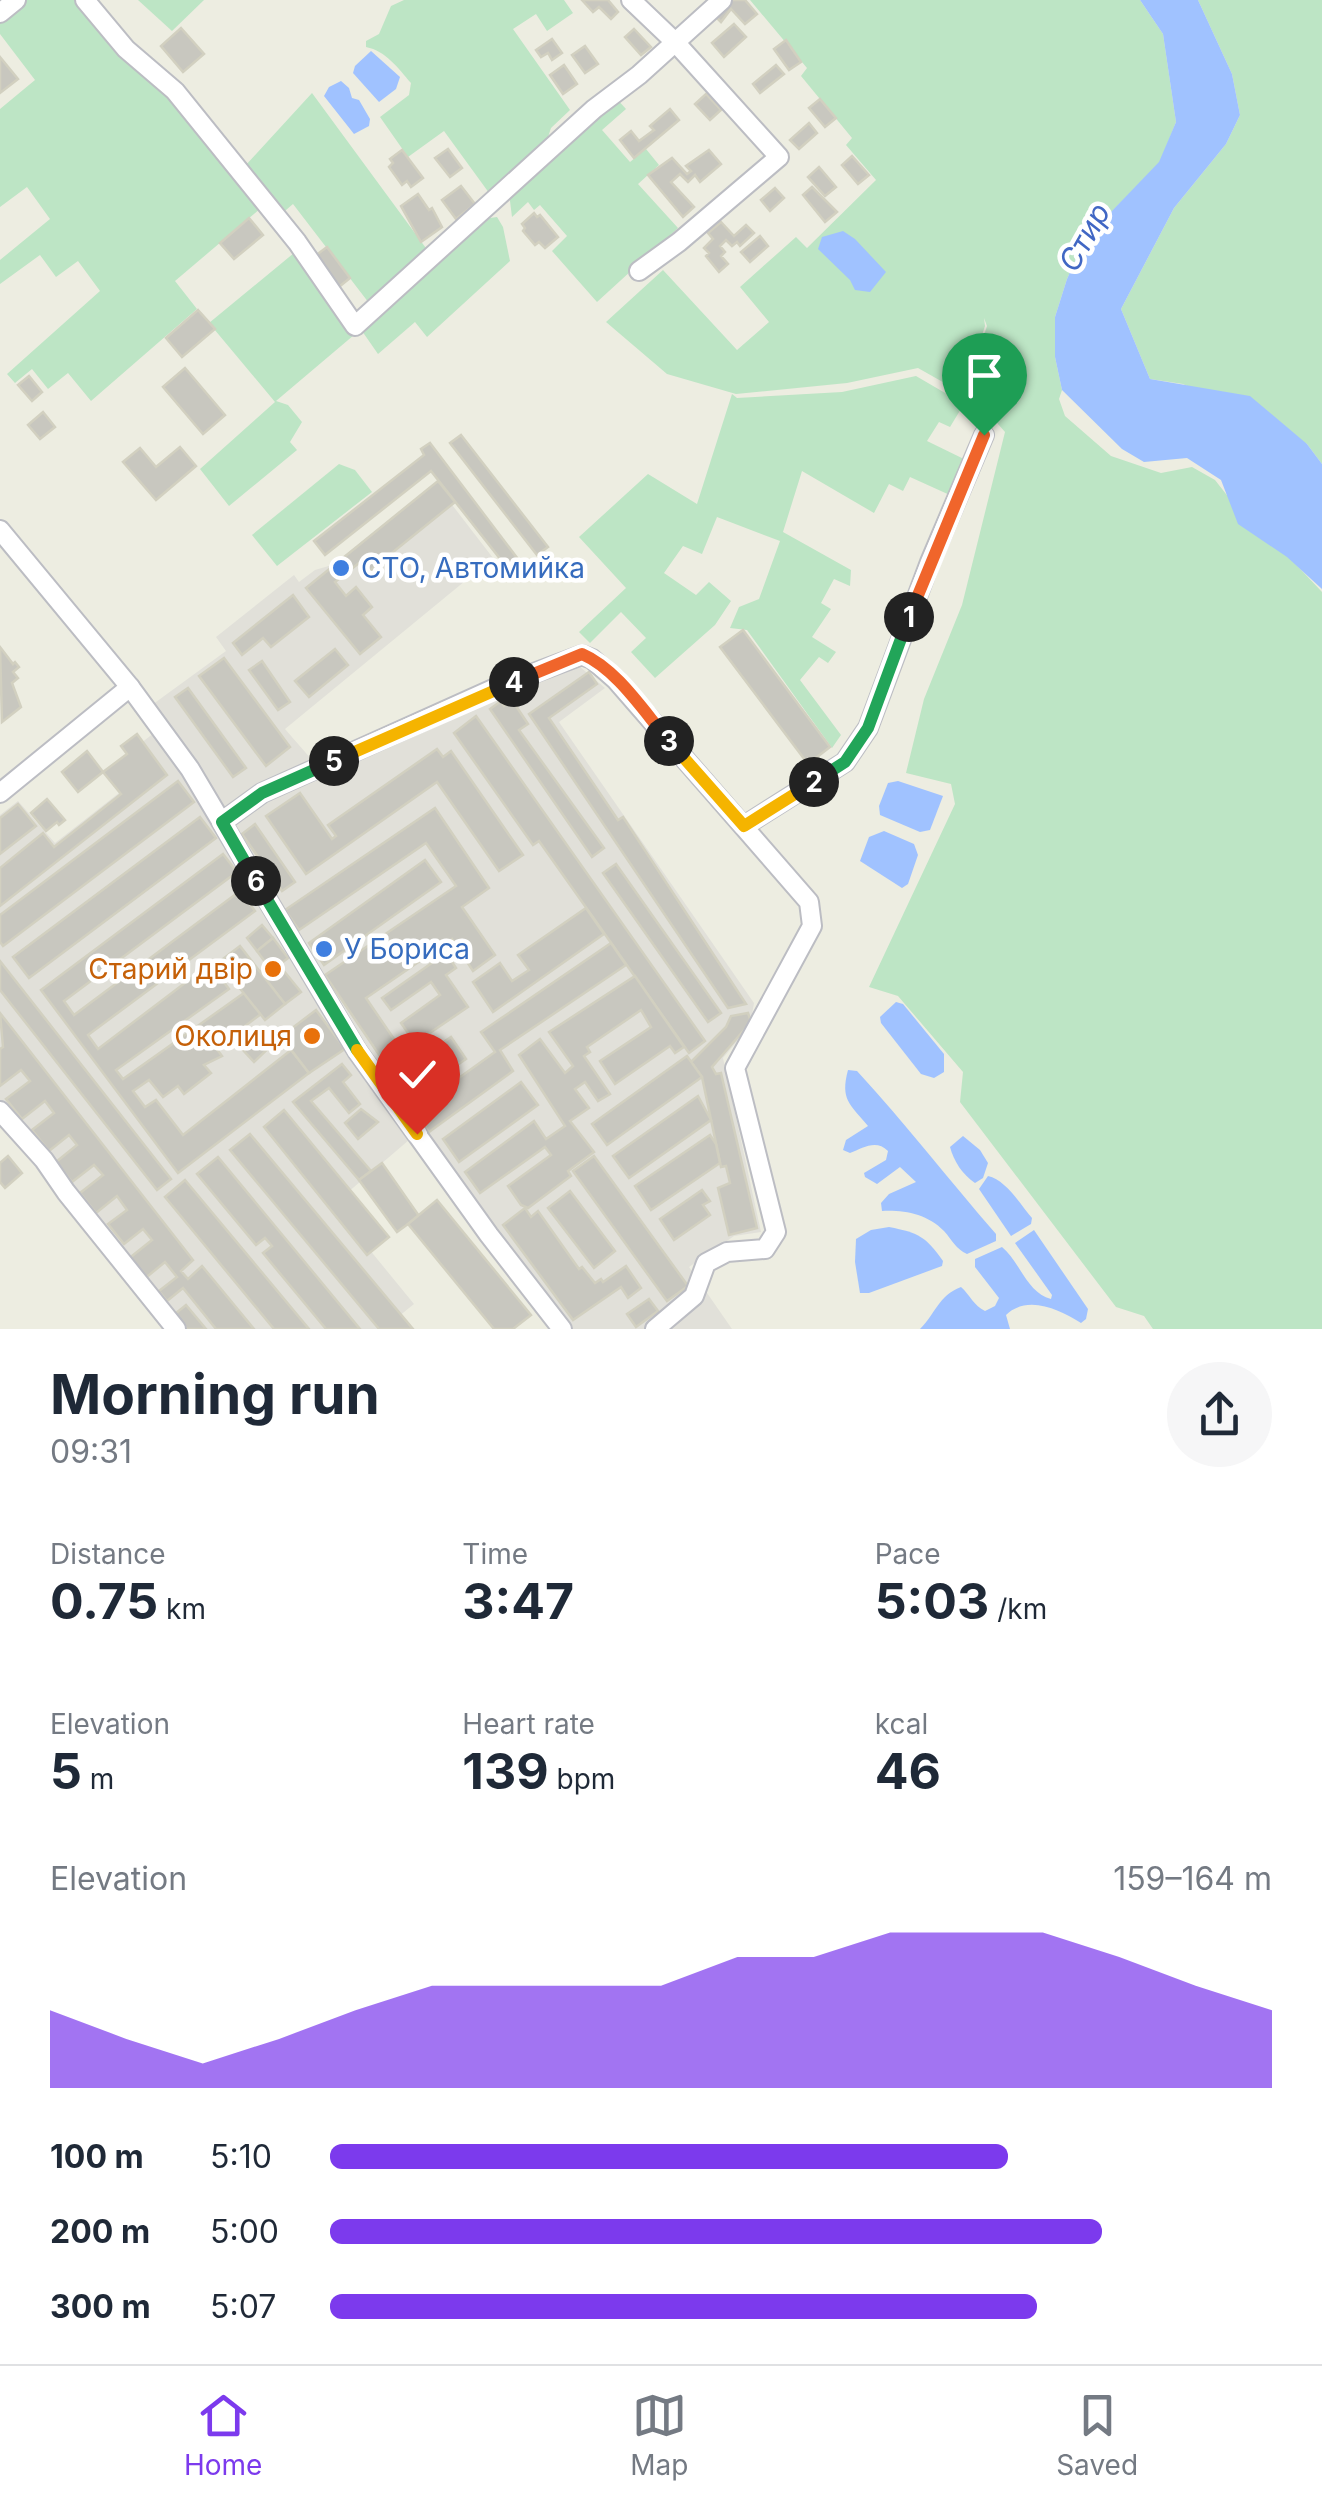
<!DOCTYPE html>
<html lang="en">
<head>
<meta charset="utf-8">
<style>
  :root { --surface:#fff; --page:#f6f6f7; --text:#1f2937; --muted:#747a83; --line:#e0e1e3; --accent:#7c3aed }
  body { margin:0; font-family:Inter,sans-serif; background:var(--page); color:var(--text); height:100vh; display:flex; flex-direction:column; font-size:38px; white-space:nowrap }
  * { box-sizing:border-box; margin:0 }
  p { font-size:32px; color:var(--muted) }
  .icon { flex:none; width:55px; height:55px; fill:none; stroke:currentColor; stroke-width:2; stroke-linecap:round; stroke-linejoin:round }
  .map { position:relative; height:1329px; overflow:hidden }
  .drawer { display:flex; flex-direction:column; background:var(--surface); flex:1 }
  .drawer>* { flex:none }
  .pin { position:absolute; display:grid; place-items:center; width:85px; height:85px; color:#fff; margin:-102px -42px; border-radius:50% 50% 50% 0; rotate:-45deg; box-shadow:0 0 10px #0007 }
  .pin .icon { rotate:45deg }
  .km { position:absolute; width:50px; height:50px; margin:-25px; border-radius:50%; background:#222; color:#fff; font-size:28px; line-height:50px; text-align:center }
  .round { display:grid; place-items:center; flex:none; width:105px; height:105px; border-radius:52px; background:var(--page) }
  .summary { display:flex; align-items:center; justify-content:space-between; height:170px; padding:0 50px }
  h1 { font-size:55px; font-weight:700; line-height:75px }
  .figures { display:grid; grid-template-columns:repeat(3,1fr); gap:15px; height:170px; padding:10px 50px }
  .figures div { display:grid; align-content:center }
  .figures b { font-size:50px; font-weight:700 }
  .figures small { font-size:28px; font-weight:400 }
  .figures p { font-size:28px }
  .chart { height:280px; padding:20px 50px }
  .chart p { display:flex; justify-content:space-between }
  .chart svg { width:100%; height:180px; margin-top:10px; fill:var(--accent); opacity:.7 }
  ul { padding:0 50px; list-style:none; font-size:32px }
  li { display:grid; grid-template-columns:160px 120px 1fr; align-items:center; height:75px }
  li i { height:25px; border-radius:12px; background:var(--accent) }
  .menu { display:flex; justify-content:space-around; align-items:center; height:140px; border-top:2px solid var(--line); background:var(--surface); font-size:28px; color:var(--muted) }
  .menu a { display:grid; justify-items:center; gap:5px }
  .menu .on { color:var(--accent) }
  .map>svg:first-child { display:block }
</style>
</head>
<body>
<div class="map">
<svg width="1322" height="1329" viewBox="0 0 1322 1329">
  <rect width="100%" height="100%" fill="#edede1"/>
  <polygon fill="#e1e0d9" points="436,484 493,558 285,729 319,768 526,678 579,666 605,688 559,722 754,1003 750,1026 723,1058 761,1232 734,1236 689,1267 732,1329 562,1329 416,1134 333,1205 414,1304 383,1329 176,1329 0,1111 0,815 18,801 55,843 133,782 117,762 159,729 145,710 226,651 216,637 294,575 299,582 315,570 332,565"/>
  <g fill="#bde5c5">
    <polygon points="21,0 79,0 172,95 261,208 175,281 197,309 91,401 68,373 48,389 32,369 15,383 7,374 100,291 78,261 56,277 40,255 0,284 0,260 50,219 27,187 0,207 0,109 35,80 0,34 0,17"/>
    <polygon points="138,0 204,0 172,31"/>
    <path d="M 404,0 L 564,0 L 573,13 L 547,31 L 536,14 L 513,29 L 570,110 L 551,128 L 546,143 L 492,197 L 444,131 L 408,157 L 380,117 L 409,95 L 411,83 C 398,68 386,51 366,47 L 366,41 L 379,34 L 391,6 Z"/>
    <polygon points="750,0 1140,0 1163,34 1176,122 1160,162 1085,239 1067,279 1055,317 1055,357 1062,390 1059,399 1065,416 1111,456 1161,473 1192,467 1215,480 1237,508 1271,538 1322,592 1322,1329 1153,1329 1144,1316 1116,1307 960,1102 963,1072 898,996 869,987 955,804 951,784 906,773 924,699 962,605 1005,432 983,407 981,382 972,372 987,326 984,318 985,326 970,371 971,398 918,368 847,383 736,394 667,374 606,322 663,270 737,350 769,322 740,287 796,237 807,248 876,180 846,145 852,138 801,76 807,68"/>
    <polygon points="1198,0 1322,0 1322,464 1307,444 1183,384 1150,379 1121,309 1174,208 1226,144 1240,115 1232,74"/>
    <polygon points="312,93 431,255 372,307 293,204 279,216 245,166"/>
    <polygon points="615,97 626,109 602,130 630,162 646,149 659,165 638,184 678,228 597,302 552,251 567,236 540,205 534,210 528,202 512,217 509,193"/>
    <polygon points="497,217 503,227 510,261 427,337 415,322 378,354 362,331 363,326 490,218"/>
    <polygon points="294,253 354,335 276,401 288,405 302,422 290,442 297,450 229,506 200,469 275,402 209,323"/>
    <polygon points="916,376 964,404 950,427 939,422 927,441 968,461 952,496 910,477 903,491 889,484 874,513 802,471 783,532 851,570 850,586 834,579 821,603 831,609 812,637 836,652 828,663 819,657 800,680 841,735 832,748 747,630 730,628 739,607 759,599 780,541 717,517 702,554 683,546 664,573 696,595 709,582 731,601 715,625 655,678 631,652 646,638 621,612 590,643 579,632 626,588 579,537 648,474 697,504 732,394 737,398 842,392"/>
    <polygon points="339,464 355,470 372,492 277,566 252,535"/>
  </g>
  <g fill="#a0c2ff">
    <polygon points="1140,0 1198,0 1232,74 1240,115 1226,144 1174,208 1121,309 1150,379 1250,396 1307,444 1322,464 1322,589 1287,557 1238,524 1221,480 1187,458 1144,462 1122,449 1062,390 1055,357 1055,317 1067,279 1085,239 1159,162 1176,122 1163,34"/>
    <polygon points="371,51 400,77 396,89 379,102 353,73 355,66"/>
    <polygon points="341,81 349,88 352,98 359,100 370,119 369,126 354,134 324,96 329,87"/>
    <polygon points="843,231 855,239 886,272 870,292 855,290 850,280 818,249 822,237"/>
    <polygon points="898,781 943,796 930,830 920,832 880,815 879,806 888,783"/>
    <polygon points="884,831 914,844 918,855 908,884 902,888 860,861 869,837"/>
    <polygon points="896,1002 903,1004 944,1054 944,1072 934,1078 921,1074 881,1023 880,1017"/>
    <path d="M 848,1070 L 857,1071 C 905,1123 949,1180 996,1234 L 996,1241 L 967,1254 C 956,1249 952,1240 944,1231 C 927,1214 905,1210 882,1211 L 881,1203 L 889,1194 L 916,1182 L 900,1167 L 877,1184 L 865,1177 L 864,1173 L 886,1160 L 888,1151 C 876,1139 863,1148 850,1153 L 843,1150 L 846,1140 L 868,1126 C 850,1104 840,1100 848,1070 Z"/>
    <path d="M 963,1136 L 980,1150 L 988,1163 L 983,1178 L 975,1183 C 963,1175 954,1162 950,1147 Z"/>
    <path d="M 988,1176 C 1006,1180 1020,1204 1032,1218 L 1031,1224 L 1011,1236 L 979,1189 Z"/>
    <path d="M 889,1227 C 919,1233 925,1236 943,1261 L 942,1266 L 869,1293 L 860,1293 L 855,1262 L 856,1239 L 871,1230 Z"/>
    <path d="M 1034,1230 L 1088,1309 L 1086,1319 L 1081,1323 C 1060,1310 1028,1294 1006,1315 L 1010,1329 L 920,1329 C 936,1313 938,1296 961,1287 C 970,1295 974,1306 985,1311 L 995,1306 L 999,1298 L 975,1267 L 975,1259 L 1002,1247 C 1020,1262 1027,1293 1051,1299 L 1052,1295 L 1015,1243 Z"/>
  </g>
  <g fill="#c8c7bf" stroke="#d2d0c0" stroke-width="2.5">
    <polygon points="582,0 608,0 618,12 611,19 599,7 593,12"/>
    <polygon points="727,0 745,0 757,14 745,24 731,9 721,22 716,17"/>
    <polygon points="734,24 746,37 724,57 712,43"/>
    <polygon points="181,28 204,54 183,72 161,46"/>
    <polygon points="634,29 651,47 641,55 625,37"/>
    <polygon points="552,39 562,53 552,60 548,53 541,57 536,50"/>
    <polygon points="786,40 801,62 789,70 774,49"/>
    <polygon points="585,46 598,64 585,73 572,55"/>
    <polygon points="0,57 18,79 0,93"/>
    <polygon points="564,65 577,84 563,94 550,75"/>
    <polygon points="776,65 784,74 760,93 753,84"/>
    <polygon points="706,94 721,110 710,120 695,104"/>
    <polygon points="820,99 836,118 825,127 809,108"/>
    <polygon points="670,109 679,120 634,158 620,140 631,131 639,141 654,130 650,126"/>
    <polygon points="809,123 817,133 799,149 790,140"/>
    <polygon points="448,149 462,168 450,177 435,158"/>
    <polygon points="402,150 423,178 411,187 407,181 402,185 389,167 393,163 390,159"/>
    <polygon points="709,150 721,164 700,182 695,175 688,182 680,174 671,182 694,207 683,217 648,175 672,158 687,174 691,171 686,166"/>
    <polygon points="852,156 869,175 858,184 842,165"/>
    <polygon points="819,167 836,187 825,196 808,177"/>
    <polygon points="461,186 475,204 456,219 442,200"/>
    <polygon points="812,187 837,212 825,222 803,195"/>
    <polygon points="775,188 784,198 770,211 761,200"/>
    <polygon points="418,194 429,210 432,208 442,227 421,242 401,206"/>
    <polygon points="534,213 537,217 540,215 558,237 545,248 539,242 535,245 523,231 525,228 522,224"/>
    <polygon points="249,218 263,235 234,259 220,243"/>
    <polygon points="721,222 734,236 746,225 754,233 740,246 737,242 732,246 726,240 720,246 725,252 721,256 728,264 719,272 706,256 709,253 704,248 713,239 708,233"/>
    <polygon points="760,236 768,246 750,262 741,252"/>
    <polygon points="327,247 350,278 335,290 315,256"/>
    <polygon points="198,310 215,329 182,357 166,338"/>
    <polygon points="185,368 225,415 203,434 163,387"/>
    <polygon points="29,376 42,392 32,401 18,385"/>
    <polygon points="43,412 55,427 40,439 28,425"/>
    <polygon points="461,435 548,547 537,555 450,443"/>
    <polygon points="430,443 527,571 516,579 431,471 325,555 314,541 424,455 421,449"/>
    <polygon points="180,447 196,466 156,500 123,462 140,448 156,467"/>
    <polygon points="438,481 455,502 367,573 359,563 335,582 346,596 356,587 372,607 363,615 381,637 360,654 306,588"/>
    <polygon points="293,595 309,617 271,647 263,638 242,655 233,643"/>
    <polygon points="743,630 830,747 808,764 720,647"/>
    <polygon points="0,647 13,664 15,662 19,667 13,672 18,678 12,683 21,707 2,722"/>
    <polygon points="335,649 348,665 309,697 295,681"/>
    <polygon points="224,658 290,747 266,766 199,676"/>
    <polygon points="262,661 290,702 278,710 249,670"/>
    <polygon points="589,672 597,684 549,718 618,820 623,817 746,1004 728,1008 529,714"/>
    <polygon points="188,688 246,768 233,777 175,697"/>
    <polygon points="512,700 528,724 519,730 604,848 592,857 490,709 501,701 504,706"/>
    <polygon points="476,716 705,1041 689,1053 539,841 533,845 454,733"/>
    <polygon points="137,734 167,775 0,906 0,868 43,833 54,847 121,794 103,772 127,754 121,746"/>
    <polygon points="437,749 443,757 451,751 523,855 499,871 437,782 306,874 266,816 300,793 332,839 336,836 328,825"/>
    <polygon points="87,751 103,772 78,792 62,772"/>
    <polygon points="178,781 194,802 3,946 0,942 0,915"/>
    <polygon points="47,799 65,820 59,825 57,822 46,831 31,813"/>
    <polygon points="18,804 36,826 0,854 0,818"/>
    <polygon points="435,808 489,888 462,907 495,955 473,971 452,939 366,998 411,1064 451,1037 466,1059 409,1099 325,975 456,886 426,843 299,930 285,910"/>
    <polygon points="200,817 216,838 29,978 13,957"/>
    <polygon points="255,824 295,882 282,891 242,834"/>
    <polygon points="223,854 237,872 64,1001 74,1015 240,891 255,911 88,1035 98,1049 210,964 229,989 116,1070 123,1079 244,993 261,1014 216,1048 222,1056 204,1065 211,1073 184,1094 178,1086 163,1097 149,1080 133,1091 145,1107 156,1100 183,1135 291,1050 309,1073 178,1173 41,990"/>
    <polygon points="425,860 441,882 324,965 309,943"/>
    <polygon points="616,864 721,1013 708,1022 603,873"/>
    <polygon points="586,908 604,934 493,1012 473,982 500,963 512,981 529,970 518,955"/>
    <polygon points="262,925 273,938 257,951 247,938"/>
    <polygon points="273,938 288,958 279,965 301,992 285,1004 260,972 268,966 257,951"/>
    <polygon points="611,943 626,965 500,1050 513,1071 429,1132 414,1110 495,1052 481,1032"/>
    <polygon points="240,946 285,1004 265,1020 219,962"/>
    <polygon points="446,953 456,968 446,975 468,1007 415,1043 401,1023 440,995 431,982 391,1010 382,998"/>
    <polygon points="0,961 171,1179 157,1190 0,990"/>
    <polygon points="635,976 684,1047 675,1053 670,1046 615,1084 600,1061 651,1027 641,1010 587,1047 590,1052 584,1056 610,1094 598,1101 585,1082 575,1089 589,1108 570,1121 594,1152 568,1171 571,1176 528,1208 521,1205 508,1186 551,1155 545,1147 480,1193 465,1172 534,1121 546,1139 565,1126 519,1055 540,1039 565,1073 573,1066 549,1032"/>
    <polygon points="316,1010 345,1049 309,1073 286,1043 291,1029"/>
    <polygon points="0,1013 193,1260 181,1271 188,1279 202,1266 254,1329 216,1329 183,1288 167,1301 159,1291 177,1277 165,1262 143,1280 127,1260 152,1240 143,1229 124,1244 108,1224 127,1210 117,1196 96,1213 80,1193 103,1175 94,1165 72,1182 56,1162 77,1145 69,1135 49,1151 32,1130 54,1113 45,1101 22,1119 6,1099 30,1081 21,1070 0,1086 0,1049 3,1047"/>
    <polygon points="748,1013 751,1022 712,1067 716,1074 721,1073 757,1228 729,1235 718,1188 730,1183 726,1166 721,1167 702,1077 691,1062 726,1027 731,1016"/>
    <polygon points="264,1032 274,1043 254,1062 243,1050"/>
    <polygon points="687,1056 702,1077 607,1145 592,1124"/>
    <polygon points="342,1064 351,1075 343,1082 360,1104 349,1113 329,1088 311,1101 371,1171 359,1180 293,1102"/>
    <polygon points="521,1082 538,1105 459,1162 443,1139"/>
    <polygon points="698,1096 711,1120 629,1178 613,1156"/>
    <polygon points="361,1109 378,1122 358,1139 345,1123"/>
    <polygon points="284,1110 389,1237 367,1255 264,1127"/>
    <polygon points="250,1134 413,1329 379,1329 230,1150"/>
    <polygon points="710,1135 716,1144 720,1163 651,1210 635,1186"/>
    <polygon points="8,1156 22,1173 5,1188 0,1182 0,1163"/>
    <polygon points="594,1156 688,1286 667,1301 573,1171"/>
    <polygon points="218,1157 360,1329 326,1329 263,1253 272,1246 265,1238 256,1245 197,1174"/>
    <polygon points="382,1163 419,1216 397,1232 359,1180"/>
    <polygon points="185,1180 309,1329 274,1329 165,1197"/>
    <polygon points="702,1190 710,1201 703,1205 710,1215 674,1240 660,1219"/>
    <polygon points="570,1191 615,1251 594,1268 548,1208"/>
    <polygon points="437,1200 531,1315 513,1329 494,1329 408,1224"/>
    <polygon points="525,1208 531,1217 538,1211 579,1269 582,1267 595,1283 601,1279 603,1282 626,1266 641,1288 628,1298 621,1287 573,1320 503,1225"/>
    <polygon points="649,1299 658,1311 636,1327 627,1314"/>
    <polygon points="186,1305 206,1329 187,1329 175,1314"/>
  </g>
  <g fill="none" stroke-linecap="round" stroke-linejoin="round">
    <defs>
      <g id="minor">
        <polyline points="85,0 126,49 175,91 297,242 355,326 594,109 639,75 722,0"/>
        <polyline points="631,0 675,42 779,157 679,242 639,271"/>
        <polyline points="0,13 16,0"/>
        <polyline points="0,530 130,687 190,769 357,1051 489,1235 562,1329"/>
        <polyline points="0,793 130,687"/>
        <polyline points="222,822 262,793 502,685 582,655 592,659 616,680 809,902 812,926 735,1068 776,1232 765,1249 727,1252 706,1263 694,1296 655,1329"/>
        <polyline points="744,826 845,762 868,728 930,562 984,435"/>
        <polyline points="0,1111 44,1160 66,1192 176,1329"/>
      </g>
    </defs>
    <use href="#minor" stroke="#bcbdc3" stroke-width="22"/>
    <use href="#minor" stroke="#fff" stroke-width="18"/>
  </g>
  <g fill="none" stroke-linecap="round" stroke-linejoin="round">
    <defs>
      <polyline id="split-1" points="909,617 984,435"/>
      <polyline id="split-2" points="814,782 845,762 868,728 909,617"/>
      <polyline id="split-3" points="669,741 744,826 814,782"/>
      <path id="split-4" d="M 514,682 L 582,654 C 617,669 644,712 669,741"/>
      <polyline id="split-5" points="334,761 514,682"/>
      <polyline id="split-6" points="256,881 222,822 262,793 334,761"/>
      <polyline id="split-7" points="256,881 357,1050"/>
      <polyline id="split-8" points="357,1050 417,1134"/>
    </defs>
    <use href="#split-1" stroke="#fff" stroke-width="20"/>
    <use href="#split-2" stroke="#fff" stroke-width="20"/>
    <use href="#split-3" stroke="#fff" stroke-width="20"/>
    <use href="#split-4" stroke="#fff" stroke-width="20"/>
    <use href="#split-5" stroke="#fff" stroke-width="20"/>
    <use href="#split-6" stroke="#fff" stroke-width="20"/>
    <use href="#split-7" stroke="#fff" stroke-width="20"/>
    <use href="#split-8" stroke="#fff" stroke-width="20"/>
    <use href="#split-1" stroke="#f0652b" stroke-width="12"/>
    <use href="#split-2" stroke="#22a559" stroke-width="12"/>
    <use href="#split-3" stroke="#f5b400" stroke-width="12"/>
    <use href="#split-4" stroke="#f0652b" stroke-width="12"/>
    <use href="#split-5" stroke="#f5b400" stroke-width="12"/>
    <use href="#split-6" stroke="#22a559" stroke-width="12"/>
    <use href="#split-7" stroke="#22a559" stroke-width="12"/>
    <use href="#split-8" stroke="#f5b400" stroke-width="12"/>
  </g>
  <g fill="#3f7fe0" stroke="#fff" stroke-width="4">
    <circle cx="341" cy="568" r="10"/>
    <circle cx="324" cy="949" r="10"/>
  </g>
  <g fill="#e8710a" stroke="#fff" stroke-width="4">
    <circle cx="273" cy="969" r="10"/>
    <circle cx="312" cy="1036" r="10"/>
  </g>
  <g text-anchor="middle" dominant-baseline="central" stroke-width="9" stroke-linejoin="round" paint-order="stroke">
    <g font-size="28" fill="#366cbe" stroke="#fff" text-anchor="start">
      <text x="361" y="568">СТО, Автомийка</text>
      <text x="344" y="949">У Бориса</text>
    </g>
    <g font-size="28" fill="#c56008" stroke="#fff" text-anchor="end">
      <text x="253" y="969">Старий двір</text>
      <text x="292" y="1036">Околиця</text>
    </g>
    <g font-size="30" font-style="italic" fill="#4167c4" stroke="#fff">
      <text transform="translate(1084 237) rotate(-61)">Стир</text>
    </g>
  </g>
</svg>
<div class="pin" style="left:984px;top:435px;background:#1e9e55"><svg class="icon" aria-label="arrive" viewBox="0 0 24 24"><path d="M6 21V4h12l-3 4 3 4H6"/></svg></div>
<div class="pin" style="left:417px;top:1134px;background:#d93025"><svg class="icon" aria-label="check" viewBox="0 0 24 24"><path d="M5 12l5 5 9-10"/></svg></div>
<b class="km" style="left:909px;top:617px">1</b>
<b class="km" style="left:814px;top:782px">2</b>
<b class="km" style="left:669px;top:741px">3</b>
<b class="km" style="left:514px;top:682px">4</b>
<b class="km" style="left:334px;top:761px">5</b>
<b class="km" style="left:256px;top:881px">6</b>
</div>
<section class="drawer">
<div class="summary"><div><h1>Morning run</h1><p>09:31</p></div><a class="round"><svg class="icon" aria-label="share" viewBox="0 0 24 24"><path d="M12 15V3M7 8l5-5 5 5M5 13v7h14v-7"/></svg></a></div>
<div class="figures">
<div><p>Distance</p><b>0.75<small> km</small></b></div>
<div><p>Time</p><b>3:47</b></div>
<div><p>Pace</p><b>5:03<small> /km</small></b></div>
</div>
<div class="figures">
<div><p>Elevation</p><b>5<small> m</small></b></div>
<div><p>Heart rate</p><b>139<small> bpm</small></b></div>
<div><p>kcal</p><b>46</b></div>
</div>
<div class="chart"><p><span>Elevation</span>159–164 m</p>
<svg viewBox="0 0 160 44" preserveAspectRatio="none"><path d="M0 44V25L10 32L20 38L30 32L40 25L50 19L60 19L70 19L80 19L90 12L100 12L110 6L120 6L130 6L140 12L150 19L160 25V44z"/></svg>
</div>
<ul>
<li><b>100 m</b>5:10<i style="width:72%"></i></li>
<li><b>200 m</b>5:00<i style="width:82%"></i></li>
<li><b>300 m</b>5:07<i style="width:75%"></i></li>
</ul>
</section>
<nav class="menu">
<a class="on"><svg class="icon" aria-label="home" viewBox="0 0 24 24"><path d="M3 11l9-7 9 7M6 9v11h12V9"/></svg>Home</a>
<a><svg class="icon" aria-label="map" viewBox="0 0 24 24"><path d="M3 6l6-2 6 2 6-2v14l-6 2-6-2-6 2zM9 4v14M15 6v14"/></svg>Map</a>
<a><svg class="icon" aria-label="saved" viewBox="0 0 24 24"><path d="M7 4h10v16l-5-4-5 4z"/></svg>Saved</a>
</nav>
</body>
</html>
